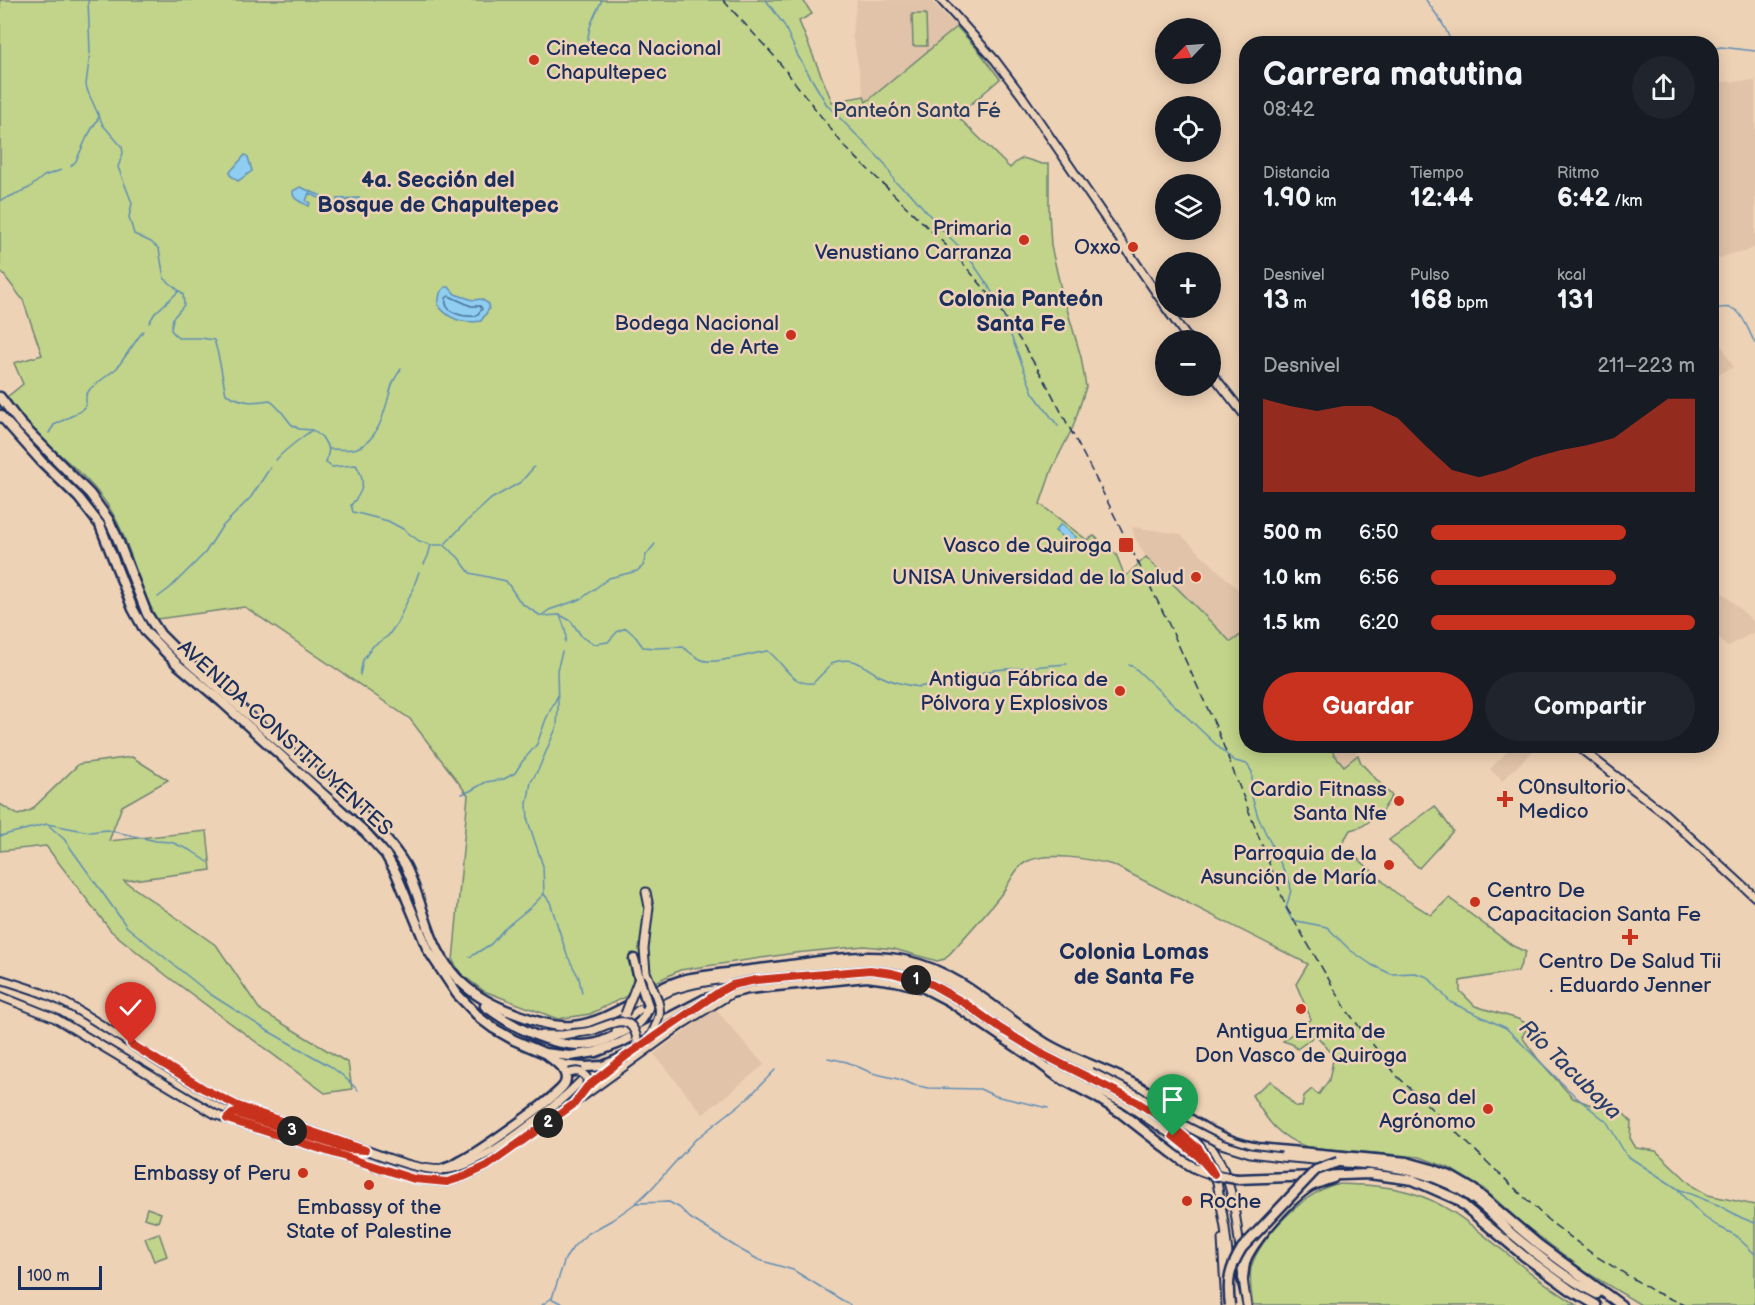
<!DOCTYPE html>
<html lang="es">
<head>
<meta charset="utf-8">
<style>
  :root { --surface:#171b24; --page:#20242c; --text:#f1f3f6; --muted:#9ea1a6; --accent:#c8321e }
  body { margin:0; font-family:"Balsamiq Sans",sans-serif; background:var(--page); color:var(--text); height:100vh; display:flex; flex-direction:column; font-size:22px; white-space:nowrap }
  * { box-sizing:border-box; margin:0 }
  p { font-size:20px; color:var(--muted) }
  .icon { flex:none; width:33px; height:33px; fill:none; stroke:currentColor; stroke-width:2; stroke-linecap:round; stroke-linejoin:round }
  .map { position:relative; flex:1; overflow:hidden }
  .panel { position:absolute; left:1239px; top:36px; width:480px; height:717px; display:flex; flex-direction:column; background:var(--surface); border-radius:24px; box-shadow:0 3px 15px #0003 }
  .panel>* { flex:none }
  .needle { width:39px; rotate:245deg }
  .fabs { position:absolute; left:1155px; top:18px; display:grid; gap:12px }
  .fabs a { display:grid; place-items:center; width:66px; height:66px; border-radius:50%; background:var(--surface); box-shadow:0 3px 15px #0003; font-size:30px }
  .scale { position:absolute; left:18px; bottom:15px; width:84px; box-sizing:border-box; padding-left:6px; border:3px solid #1b2f5e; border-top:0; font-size:16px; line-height:21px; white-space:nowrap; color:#1b2f5e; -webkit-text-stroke:4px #eed2b5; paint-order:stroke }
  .pin { position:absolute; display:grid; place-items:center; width:51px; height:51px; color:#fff; margin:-62px -26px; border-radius:50% 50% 50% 0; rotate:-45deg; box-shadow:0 0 6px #0007 }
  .pin .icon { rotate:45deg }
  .km { position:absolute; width:30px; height:30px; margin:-15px; border-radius:50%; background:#222; color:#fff; font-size:16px; line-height:30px; text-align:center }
  .round { display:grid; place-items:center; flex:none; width:63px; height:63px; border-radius:32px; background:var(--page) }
  .head { display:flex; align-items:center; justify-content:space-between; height:102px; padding:0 24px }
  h1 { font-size:33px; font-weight:700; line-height:45px }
  .figures { display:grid; grid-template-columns:repeat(3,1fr); gap:9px; height:102px; padding:6px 24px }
  .figures div { display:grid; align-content:center }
  .figures b { font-size:26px; font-weight:700 }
  .figures small { font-size:16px; font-weight:400 }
  .figures p { font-size:16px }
  .chart { height:168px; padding:12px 24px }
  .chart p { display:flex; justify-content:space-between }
  .chart svg { width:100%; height:108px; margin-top:6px; fill:var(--accent); opacity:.7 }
  .button { display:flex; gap:12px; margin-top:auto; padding:12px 24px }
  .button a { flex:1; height:69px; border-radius:36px; background:var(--accent); color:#fff; font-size:24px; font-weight:700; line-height:69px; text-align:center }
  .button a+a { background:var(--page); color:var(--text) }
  ul { padding:0 24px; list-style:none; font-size:20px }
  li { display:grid; grid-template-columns:96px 72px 1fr; align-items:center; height:45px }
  li i { height:15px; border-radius:8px; background:var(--accent) }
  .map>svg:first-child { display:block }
</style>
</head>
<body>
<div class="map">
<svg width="1755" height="1305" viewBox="0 0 1755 1305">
  <rect width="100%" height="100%" fill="#eed2b5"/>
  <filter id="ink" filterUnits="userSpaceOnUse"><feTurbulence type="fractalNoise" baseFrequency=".0167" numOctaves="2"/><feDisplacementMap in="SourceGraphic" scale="12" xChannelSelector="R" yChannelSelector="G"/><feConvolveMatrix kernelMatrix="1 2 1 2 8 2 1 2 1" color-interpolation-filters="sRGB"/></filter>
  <g filter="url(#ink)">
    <g fill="#e0c3a8">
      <polygon points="857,0 931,0 957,27 865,102 855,47 852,35"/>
      <polygon points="1755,81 1755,247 1744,252 1733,253 1712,261 1712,111 1713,111 1712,82"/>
      <polygon points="1719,340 1733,367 1712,378 1712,344"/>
      <polygon points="1132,527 1180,534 1246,597 1246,655 1146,557 1136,540"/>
      <polygon points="1712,583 1755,623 1755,631 1727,647 1712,631"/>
      <polygon points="1331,746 1354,746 1358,755 1344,766 1334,754"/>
      <polygon points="1513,746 1538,746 1502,781 1490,769"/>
      <polygon points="715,1009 764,1065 703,1114 654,1054"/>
    </g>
    <g fill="#c1d489" stroke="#6e8274" stroke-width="1.5">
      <path d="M 0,0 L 803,0 L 812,14 L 799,21 L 832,102 L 864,96 L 866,102 L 957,27 L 979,51 L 1000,79 L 957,116 L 1010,168 L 1016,162 L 1023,158 L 1042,164 L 1049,164 L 1049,212 L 1051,246 L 1060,285 L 1081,357 L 1086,387 L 1073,427 L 1052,469 L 1040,504 L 1087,540 L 1094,536 L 1116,554 L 1125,577 L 1146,557 L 1231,642 L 1246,631 L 1246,746 L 1331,746 L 1334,754 L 1344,766 L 1358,755 L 1361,763 L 1392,796 L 1380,814 L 1361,827 L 1350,830 L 1340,847 C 1361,858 1377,877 1395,892 C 1406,900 1419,907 1431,915 L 1449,898 L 1513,946 L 1526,952 L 1518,971 L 1460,981 L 1460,991 L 1475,1006 L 1518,1019 L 1529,1025 L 1522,1037 L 1538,1059 L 1573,1098 L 1599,1108 L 1618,1108 L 1631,1121 L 1630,1138 L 1636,1148 L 1656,1151 L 1694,1187 L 1708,1195 L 1755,1205 L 1755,1305 L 1641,1305 L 1586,1272 L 1523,1224 L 1484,1189 L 1449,1168 L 1420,1157 L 1307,1147 C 1277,1136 1268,1122 1252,1095 L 1271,1081 L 1295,1106 L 1302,1107 L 1304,1096 L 1312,1089 L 1316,1093 L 1319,1094 L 1329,1080 L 1334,1056 L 1316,1035 L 1297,1049 L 1292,1044 L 1283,1041 L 1311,1019 L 1296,984 L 1308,964 L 1113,865 C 1091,859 1046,851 1026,862 C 1015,868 1010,883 1003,892 C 985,915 965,937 945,959 L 937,961 L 894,949 L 864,946 L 795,953 L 680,970 L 590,1014 L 558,1019 L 484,991 L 461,974 L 453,961 L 468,795 L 410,719 L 245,607 L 157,619 C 137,584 131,543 110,509 C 89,475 53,452 27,423 C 20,415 14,405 7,397 L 23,384 L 14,363 L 42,355 L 23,300 L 0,270 Z"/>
      <polygon points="912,14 926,14 927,46 913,46"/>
      <polygon points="132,757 168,780 122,806 109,841 207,831 211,870 124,881 217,946 260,1010 348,1063 352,1089 325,1093 167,976 111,931 46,846 0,851 0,804 18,815 31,810 79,764"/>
      <polygon points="1435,806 1453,831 1419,868 1389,840"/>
      <path d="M 1336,1184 C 1361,1185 1385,1185 1409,1192 C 1449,1203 1478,1231 1510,1256 C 1531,1274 1554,1290 1577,1305 L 1253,1305 C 1251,1293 1249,1280 1251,1268 C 1258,1238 1306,1191 1336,1184 Z"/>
      <polygon points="147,1208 161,1213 158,1222 144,1218"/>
      <polygon points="159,1233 167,1256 154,1261 145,1238"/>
    </g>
    <g fill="#8fcef0" stroke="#618eb6" stroke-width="1.5">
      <polygon points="245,155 248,157 252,171 238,181 230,175 230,172"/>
      <path d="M 300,187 L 324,197 L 323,200 L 309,193 L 306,201 L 310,203 L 309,206 C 302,202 292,200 293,191 Z"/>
      <polygon points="359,198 365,202 363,209 359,211 338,212 338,210 351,208 350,200 337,202 337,199"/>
      <path d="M 445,287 L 449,287 L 455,294 L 473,300 L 481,299 L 489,304 L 489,309 L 481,321 C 463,324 449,320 438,305 L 440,293 Z"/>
      <polygon points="1061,524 1076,537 1071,544 1055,531"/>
    </g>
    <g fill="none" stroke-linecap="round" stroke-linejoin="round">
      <path stroke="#496f98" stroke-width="1.5" d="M 449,296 L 471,306 L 480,306 L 482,309 L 476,316 C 464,317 443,314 446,298 Z"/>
      <g stroke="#618eb6" stroke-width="1.5">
        <path d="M 88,0 L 90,52 L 86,85 L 88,92 L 103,125 L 122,147 L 123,153 L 118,167 L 132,203 L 129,217 L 134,234 L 151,242 L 159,249 L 164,278 L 183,294 L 184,305 L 173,318 L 171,330 L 178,338 L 201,338 L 214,340 C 220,358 222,376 226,394 C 244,403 251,403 270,400 L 281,411 L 291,424 L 299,429 L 312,430 L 322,437 L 329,449 L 326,463 L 332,467 L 356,465 C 366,481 364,491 351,505 L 353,512 L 388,521 L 403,529 L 419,541 L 431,545 L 444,545 L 458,557 L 470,573 L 506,581 L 521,603 L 541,616 L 560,615 L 571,621 L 582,637 L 594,644 L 608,642 L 618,631 L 626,628 L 635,636 L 643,647 L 655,648 L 683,647 C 689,652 695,657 702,660 C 713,665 753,653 768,651 C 785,664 790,685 813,683 L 834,662 C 855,656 862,666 878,675 C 890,681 905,685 919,687 L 994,670 L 1067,664"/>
        <polyline points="766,0 784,25 798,56 827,105 885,164 895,182 912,195 944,232 966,253 989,287 1000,307 1033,393 1058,426"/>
        <path d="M 1426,0 C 1436,14 1447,27 1451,44"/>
        <path d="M 588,40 C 588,26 596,13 602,0"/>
        <polyline points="1712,49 1721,47 1755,51"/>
        <polyline points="71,166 76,161 87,137 99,117"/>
        <polyline points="0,201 29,188 44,176 61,170"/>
        <path d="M 1712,310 C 1742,300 1743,321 1755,343"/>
        <polyline points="149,323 155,313 179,291"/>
        <polyline points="49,433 54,425 81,411 86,405 86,395 91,388 117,368 143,331"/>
        <path d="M 329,449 C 338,449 348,451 357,448 C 381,439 385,407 392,385 C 394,379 398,374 401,369"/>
        <path d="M 276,460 C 285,449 300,439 312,430"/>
        <polyline points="445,544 467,521 491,499 521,482 534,467"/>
        <polyline points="424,564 428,556 431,545"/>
        <polyline points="158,597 170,588 205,553 221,528 251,497 270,468"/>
        <polyline points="542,615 549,610 581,599 609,578 637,571 643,566 646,555 655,544"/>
        <path d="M 560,615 C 563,624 568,633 565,642"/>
        <polyline points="562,652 557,670 558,708 557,726 539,768 531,782 527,804 528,821 543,866 544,894 550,902 567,955 579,978 582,993"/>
        <polyline points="1129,665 1134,667 1225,753 1235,761 1247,764 1252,772 1252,797 1258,817 1290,883 1291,890 1286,909 1292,920 1327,927 1350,950 1372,965 1391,974 1415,973 1428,977 1450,1002 1506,1028 1576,1097 1607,1122 1626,1155 1678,1189 1718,1205 1742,1218 1755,1223"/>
        <polyline points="360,675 363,660 373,646 388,636 397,623 412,591 419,572"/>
        <polyline points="462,794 470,791 486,782 504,779 515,773 522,762 537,744 546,719 557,697"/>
        <polyline points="47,824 64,839 127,927 210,994 268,1031 330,1066 342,1075 358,1090"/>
        <polyline points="0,836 47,824 90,832 107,830 156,841 171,842 192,851 208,862"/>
        <polyline points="470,957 491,944 505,928 532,906 544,894"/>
        <polyline points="828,1058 847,1062 872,1073 898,1079 914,1085 928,1088 980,1089 995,1096 1048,1108"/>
        <polyline points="1678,1189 1682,1195 1704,1217 1719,1227 1735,1235 1755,1254"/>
        <polyline points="637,1203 669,1202 680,1208 690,1218 741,1250 759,1260 793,1270 850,1305"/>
        <polyline points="552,1299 567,1305"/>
        <polyline points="542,1305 552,1298 565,1259 574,1246 587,1234 612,1220 636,1203 652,1188 695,1140 748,1098 775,1070"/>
      </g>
      <polyline stroke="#c4b1a4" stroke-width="7" stroke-dasharray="7 3.5" stroke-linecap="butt" points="590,1069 605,1048"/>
      <defs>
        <g id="major">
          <polyline points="941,0 995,60 1022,96 1166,307"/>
          <polyline points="1166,308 1189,340"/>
          <polyline points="1210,371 1246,417"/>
          <polyline points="1577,746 1664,813 1755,897"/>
          <polyline points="646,892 649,907 644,949 646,972 651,984"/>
          <path d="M 0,979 C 25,987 50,994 72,1007 C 123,1037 171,1073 224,1100 C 240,1108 258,1113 275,1119 C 303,1128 330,1138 357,1147 C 384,1156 421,1173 450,1169 C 486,1164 555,1107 581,1081"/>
          <polyline points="0,996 55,1018 215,1114 227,1119 415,1179 447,1182 463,1177 487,1166 684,1023 729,995"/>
          <path d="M 628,1019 C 641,1007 654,998 670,991 C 697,981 727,979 755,976 C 807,969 882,953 931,975 C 988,1000 1032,1050 1091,1072"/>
          <polyline points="616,1031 625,1014"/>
          <polyline points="542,1035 563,1035"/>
          <polyline points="1051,1068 1126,1104 1173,1136 1199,1157 1214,1174 1217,1182 1225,1228 1230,1271 1238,1305"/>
          <polyline points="585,1090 635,1049 636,1044"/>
          <polyline points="227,1119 230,1115 235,1113 348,1149 356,1150"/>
          <path d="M 1201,1134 C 1243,1180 1236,1248 1247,1305"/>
          <polyline points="1281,1157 1336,1162"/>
          <polyline points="1222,1239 1226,1305"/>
        </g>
        <g id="highway">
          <path d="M 0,397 L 20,423 L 90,494 L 108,519 L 116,535 L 147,614 L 160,634 L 185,659 L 369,821 C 383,835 396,849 406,867 C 415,886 421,907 428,927 C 444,975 472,999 519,1015 C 535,1021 555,1028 573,1026 C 612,1022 647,989 686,979 C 721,973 755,970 790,965 C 828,960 869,952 908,961 C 962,973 1001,1016 1047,1044 C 1076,1061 1109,1070 1138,1086 C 1177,1108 1212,1141 1258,1148 L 1407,1162 L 1432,1169 L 1450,1176 L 1474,1190 L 1539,1245 L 1621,1305"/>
          <polyline points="0,415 41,461 79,498 100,525 133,609 145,631 177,664 222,702 366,833 386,855 396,873 428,950 457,994 481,1019 493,1028 514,1040 544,1053 570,1056 596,1052 620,1043 705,999 748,989 867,977 896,981 924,988 949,1001 1030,1056 1058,1077 1096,1097 1121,1113 1171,1152"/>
          <polyline points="634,959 639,978"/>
          <path d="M 485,1006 C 513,1027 555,1050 592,1044 C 601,1043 610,1038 618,1034 C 634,1027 642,1025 648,1008"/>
          <polyline points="558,1063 569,1066 586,1067"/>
          <path d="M 1338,1162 C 1382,1165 1424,1168 1462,1191 C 1480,1202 1496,1218 1511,1233 C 1535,1253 1569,1281 1597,1294"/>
          <path d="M 440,1170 C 447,1168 455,1165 461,1161 C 477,1153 561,1095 565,1083 C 570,1070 554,1061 546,1054"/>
          <polyline points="1237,1179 1369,1174 1413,1180 1456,1199 1524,1256 1572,1291 1596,1305"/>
          <path d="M 1243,1278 C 1244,1270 1244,1262 1248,1255 C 1259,1235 1291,1198 1311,1186 C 1318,1183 1325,1180 1333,1178"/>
        </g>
      </defs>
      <use href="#major" stroke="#1b2f5e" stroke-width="11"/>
      <use href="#highway" stroke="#1b2f5e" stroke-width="13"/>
      <use href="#major" stroke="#eed2b5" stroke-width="7"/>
      <use href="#highway" stroke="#eed2b5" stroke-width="8"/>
      <polyline stroke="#1b2f5e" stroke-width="1.5" stroke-dasharray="9 4.5" stroke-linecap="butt" points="723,0 775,57 844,146 954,253 989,294 1020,340 1045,381 1091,469 1166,618 1217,729 1286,907 1348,1012 1397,1076 1548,1220 1594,1255 1655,1292 1685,1305"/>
      <defs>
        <g id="major-bridge">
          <polyline points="625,1014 639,978"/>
          <path d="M 563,1035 C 572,1033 582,1033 591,1031 C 609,1025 631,1010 637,1039"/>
          <path d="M 650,1037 C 663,1013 662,1009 651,984"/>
          <polyline points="635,1049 719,992 732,985 756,980 870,970 893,973 931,984 965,1004 1001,1029 1044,1055 1137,1102 1166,1121 1199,1150"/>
          <polyline points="1091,1072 1137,1095 1180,1123 1221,1144 1250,1153 1281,1157"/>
          <path d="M 570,1073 C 578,1070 582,1072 587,1078 L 587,1087"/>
        </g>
        <g id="highway-bridge">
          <polyline points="639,978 648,1006"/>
          <polyline points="586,1067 603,1066 626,1056"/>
          <path d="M 1171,1152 C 1195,1171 1207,1175 1237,1179"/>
          <path d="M 1230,1305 C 1227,1281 1229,1269 1242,1248 L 1311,1175 L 1316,1170 L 1338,1162"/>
        </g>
      </defs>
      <use href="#major-bridge" stroke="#1b2f5e" stroke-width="11" stroke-linecap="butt"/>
      <use href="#highway-bridge" stroke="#1b2f5e" stroke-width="13" stroke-linecap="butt"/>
      <use href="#major-bridge" stroke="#eed2b5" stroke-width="7"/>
      <use href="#highway-bridge" stroke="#eed2b5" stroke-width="8"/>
    </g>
  </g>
  <g fill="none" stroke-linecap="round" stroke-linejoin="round" filter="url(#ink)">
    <defs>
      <polyline id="route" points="131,1044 204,1089 238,1106 365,1150 348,1149 235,1113 232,1114 227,1119 414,1179 447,1182 463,1177 487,1166 574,1104 587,1087 626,1056 719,992 732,985 756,980 870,970 892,973 931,984 966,1004 1001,1029 1044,1055 1137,1102 1166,1121 1199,1149 1214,1174 1199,1157 1173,1136"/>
    </defs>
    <use href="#route" stroke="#fff" stroke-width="12"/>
    <use href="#route" stroke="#c8321e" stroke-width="8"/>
  </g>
  <g fill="#c8321e" stroke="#eed2b5" stroke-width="2">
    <circle cx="534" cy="60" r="6"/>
    <circle cx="1024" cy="240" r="6"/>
    <circle cx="1133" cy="247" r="6"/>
    <circle cx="791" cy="335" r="6"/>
    <rect x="1118" y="537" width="16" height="16" rx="3"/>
    <circle cx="1196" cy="577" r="6"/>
    <circle cx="1120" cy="691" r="6"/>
    <path d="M1502 790h6v6h6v6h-6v6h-6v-6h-6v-6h6z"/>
    <circle cx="1399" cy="801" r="6"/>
    <circle cx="1389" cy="865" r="6"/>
    <circle cx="1475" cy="902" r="6"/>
    <path d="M1627 928h6v6h6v6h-6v6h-6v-6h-6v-6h6z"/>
    <circle cx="1301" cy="1009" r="6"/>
    <circle cx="1488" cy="1109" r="6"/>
    <circle cx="303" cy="1173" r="6"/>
    <circle cx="369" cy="1185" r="6"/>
    <circle cx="1187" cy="1201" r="6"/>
  </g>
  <g text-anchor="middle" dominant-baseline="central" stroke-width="5" stroke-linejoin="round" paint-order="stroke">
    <g font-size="21" fill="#1b2f5e" stroke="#eed2b5" text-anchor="end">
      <text x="546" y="48" text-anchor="start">Cineteca Nacional<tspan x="546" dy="24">Chapultepec</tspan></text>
      <text x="1012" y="228">Primaria<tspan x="1012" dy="24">Venustiano Carranza</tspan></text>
      <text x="1121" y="247">Oxxo</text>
      <text x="779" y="323">Bodega Nacional<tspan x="779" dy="24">de Arte</tspan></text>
      <text x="1112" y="545">Vasco de Quiroga</text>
      <text x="1184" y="577">UNISA Universidad de la Salud</text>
      <text x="1108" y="679">Antigua Fábrica de<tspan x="1108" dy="24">Pólvora y Explosivos</tspan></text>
      <text x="1518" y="787" text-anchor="start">C0nsultorio<tspan x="1518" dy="24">Medico</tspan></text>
      <text x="1387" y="789">Cardio Fitnass<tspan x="1387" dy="24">Santa Nfe</tspan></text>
      <text x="1377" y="853">Parroquia de la<tspan x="1377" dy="24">Asunción de María</tspan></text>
      <text x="1487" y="890" text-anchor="start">Centro De<tspan x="1487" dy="24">Capacitacion Santa Fe</tspan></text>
      <text x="1630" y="961" text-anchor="middle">Centro De Salud Tii<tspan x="1630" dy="24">. Eduardo Jenner</tspan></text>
      <text x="1301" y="1031" text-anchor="middle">Antigua Ermita de<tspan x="1301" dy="24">Don Vasco de Quiroga</tspan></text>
      <text x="1476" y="1097">Casa del<tspan x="1476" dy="24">Agrónomo</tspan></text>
      <text x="291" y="1173">Embassy of Peru</text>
      <text x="1199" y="1201" text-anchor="start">Roche</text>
      <text x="369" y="1207" text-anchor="middle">Embassy of the<tspan x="369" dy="24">State of Palestine</tspan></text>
    </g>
    <g font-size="21" fill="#2c4062" stroke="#eed2b5">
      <text x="917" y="110">Panteón Santa Fé</text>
    </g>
    <g font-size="21" fill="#1b2f5e" stroke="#eed2b5">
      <text transform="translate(285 738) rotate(42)">AVENIDA CONSTITUYENTES</text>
    </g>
    <g font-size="22" font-weight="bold" fill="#1b2f5e" stroke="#eed2b5">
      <text x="438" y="180">4a. Sección del<tspan x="438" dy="25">Bosque de Chapultepec</tspan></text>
      <text x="1021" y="299">Colonia Panteón<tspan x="1021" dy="25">Santa Fe</tspan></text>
      <text x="1134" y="952">Colonia Lomas<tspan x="1134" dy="25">de Santa Fe</tspan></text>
    </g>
    <g font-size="22" font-style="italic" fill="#273f6d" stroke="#eed2b5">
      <text transform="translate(1570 1070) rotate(44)">Río Tacubaya</text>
    </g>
  </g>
</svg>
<div class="fabs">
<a><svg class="needle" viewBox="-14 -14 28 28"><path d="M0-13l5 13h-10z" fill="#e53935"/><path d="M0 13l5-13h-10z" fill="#9ea1a6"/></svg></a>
<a><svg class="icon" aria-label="locate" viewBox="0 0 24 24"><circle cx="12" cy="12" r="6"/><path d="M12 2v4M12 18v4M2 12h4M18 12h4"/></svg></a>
<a><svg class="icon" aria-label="layers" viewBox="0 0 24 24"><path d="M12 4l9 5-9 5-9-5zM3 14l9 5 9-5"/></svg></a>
<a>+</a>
<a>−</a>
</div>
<div class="scale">100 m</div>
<div class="pin" style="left:1173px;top:1136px;background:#1e9e55"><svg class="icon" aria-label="arrive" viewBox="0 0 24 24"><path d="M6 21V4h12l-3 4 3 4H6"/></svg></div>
<div class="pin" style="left:131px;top:1044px;background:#d93025"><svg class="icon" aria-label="check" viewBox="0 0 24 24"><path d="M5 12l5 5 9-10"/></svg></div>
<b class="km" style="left:916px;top:980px">1</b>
<b class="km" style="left:548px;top:1123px">2</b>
<b class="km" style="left:292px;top:1131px">3</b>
<section class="panel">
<div class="head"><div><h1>Carrera matutina</h1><p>08:42</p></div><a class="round"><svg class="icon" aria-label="share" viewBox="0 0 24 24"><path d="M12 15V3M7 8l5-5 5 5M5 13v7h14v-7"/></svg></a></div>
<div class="figures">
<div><p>Distancia</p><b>1.90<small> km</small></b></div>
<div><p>Tiempo</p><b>12:44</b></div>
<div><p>Ritmo</p><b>6:42<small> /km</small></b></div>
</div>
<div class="figures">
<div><p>Desnivel</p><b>13<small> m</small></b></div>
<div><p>Pulso</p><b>168<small> bpm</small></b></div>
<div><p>kcal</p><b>131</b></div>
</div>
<div class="chart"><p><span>Desnivel</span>211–223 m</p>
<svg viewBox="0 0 160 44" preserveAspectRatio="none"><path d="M0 44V6L10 9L20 11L30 9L40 9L50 14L60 25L70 35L80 38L90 35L100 30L110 27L120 25L130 22L140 14L150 6L160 6V44z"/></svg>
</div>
<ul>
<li><b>500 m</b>6:50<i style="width:74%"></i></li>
<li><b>1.0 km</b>6:56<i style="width:70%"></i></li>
<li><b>1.5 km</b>6:20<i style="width:100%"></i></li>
</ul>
<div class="button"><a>Guardar</a><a>Compartir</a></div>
</section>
</div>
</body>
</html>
